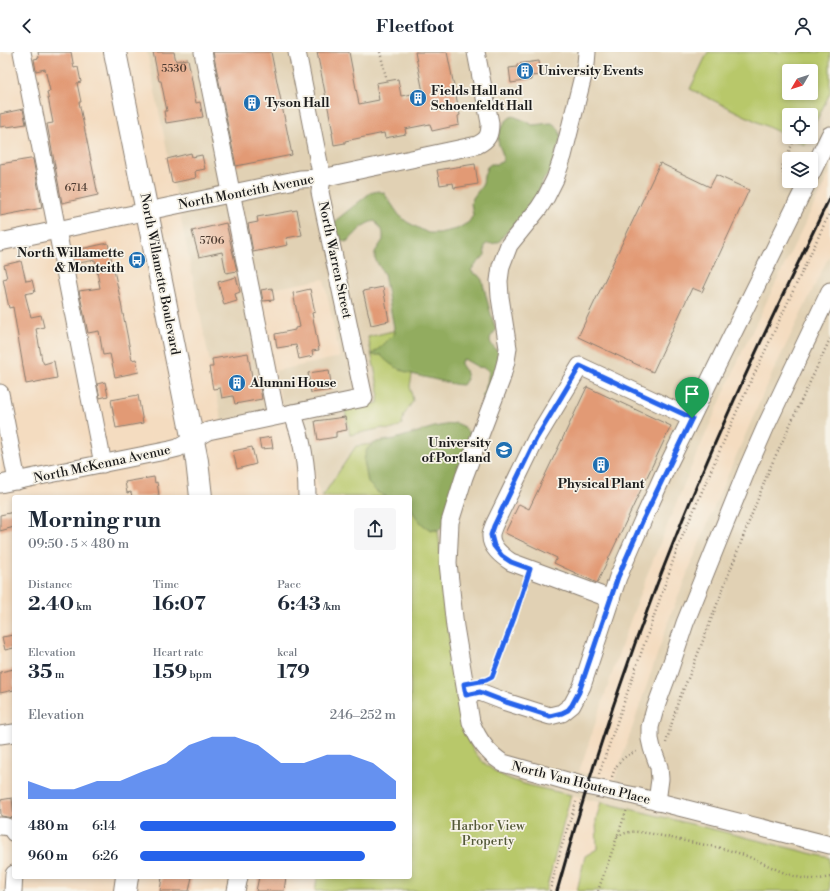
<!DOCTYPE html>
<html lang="en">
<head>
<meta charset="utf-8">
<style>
  :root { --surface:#fff; --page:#f6f6f7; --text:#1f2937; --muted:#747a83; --accent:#2563eb }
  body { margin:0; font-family:"Libre Bodoni",serif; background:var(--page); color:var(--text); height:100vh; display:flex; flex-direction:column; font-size:15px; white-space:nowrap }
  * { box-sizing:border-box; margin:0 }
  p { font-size:13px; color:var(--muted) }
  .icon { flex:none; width:22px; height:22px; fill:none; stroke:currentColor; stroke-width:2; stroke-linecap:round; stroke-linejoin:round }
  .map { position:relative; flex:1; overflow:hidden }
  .panel { position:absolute; left:12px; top:443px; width:400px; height:384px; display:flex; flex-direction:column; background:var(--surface); border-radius:4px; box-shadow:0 2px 6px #0003 }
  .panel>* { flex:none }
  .needle { width:26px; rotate:231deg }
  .buttons { position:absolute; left:782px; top:12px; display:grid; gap:8px }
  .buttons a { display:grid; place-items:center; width:36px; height:36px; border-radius:4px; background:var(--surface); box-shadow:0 2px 6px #0003; font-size:20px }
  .pin { position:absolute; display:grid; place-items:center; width:34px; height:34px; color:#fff; margin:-41px -17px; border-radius:50% 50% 50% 0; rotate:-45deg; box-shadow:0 0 4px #0007 }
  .pin .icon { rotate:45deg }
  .round { display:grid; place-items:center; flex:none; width:42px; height:42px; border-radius:4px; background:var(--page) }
  .headline { display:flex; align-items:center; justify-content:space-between; height:68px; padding:0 16px }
  h1 { font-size:22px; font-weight:700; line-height:30px }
  .metrics { display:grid; grid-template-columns:repeat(3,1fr); gap:6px; height:68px; padding:4px 16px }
  .metrics div { display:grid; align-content:center }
  .metrics b { font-size:20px; font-weight:700 }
  .metrics small { font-size:11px; font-weight:400 }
  .metrics p { font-size:11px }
  .chart { height:112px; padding:8px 16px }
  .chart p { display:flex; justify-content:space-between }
  .chart svg { width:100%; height:72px; margin-top:4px; fill:var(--accent); opacity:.7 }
  ul { padding:0 16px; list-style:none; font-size:13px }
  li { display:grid; grid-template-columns:64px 48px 1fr; align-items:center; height:30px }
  li i { height:10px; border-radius:5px; background:var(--accent) }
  header { display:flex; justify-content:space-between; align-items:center; height:52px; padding:0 16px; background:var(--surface); font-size:18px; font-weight:700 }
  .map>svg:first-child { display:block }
</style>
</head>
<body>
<header><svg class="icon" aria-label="back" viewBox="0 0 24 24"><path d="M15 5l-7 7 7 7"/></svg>Fleetfoot<svg class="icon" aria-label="person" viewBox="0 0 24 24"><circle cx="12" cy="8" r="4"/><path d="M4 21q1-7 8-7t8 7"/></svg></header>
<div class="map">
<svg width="830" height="839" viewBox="0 0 830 839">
  <rect width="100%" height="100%" fill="#f7f3e8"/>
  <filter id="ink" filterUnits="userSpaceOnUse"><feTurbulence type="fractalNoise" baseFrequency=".025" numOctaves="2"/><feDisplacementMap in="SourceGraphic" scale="8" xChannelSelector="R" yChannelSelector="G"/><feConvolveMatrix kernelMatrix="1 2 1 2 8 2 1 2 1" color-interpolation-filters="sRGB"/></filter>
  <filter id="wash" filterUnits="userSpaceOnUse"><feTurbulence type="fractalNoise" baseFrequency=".012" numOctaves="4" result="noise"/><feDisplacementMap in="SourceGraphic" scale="16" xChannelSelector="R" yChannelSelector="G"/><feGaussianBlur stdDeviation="0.9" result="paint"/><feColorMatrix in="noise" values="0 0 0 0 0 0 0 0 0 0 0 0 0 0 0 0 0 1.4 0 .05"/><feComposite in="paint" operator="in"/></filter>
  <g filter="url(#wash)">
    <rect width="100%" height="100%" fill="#f4dcc0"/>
    <path fill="#e1d1b4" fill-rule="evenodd" d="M 147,0 L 830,0 L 830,120 L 743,298 L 692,413 L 645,528 L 623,589 L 579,720 L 614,729 L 671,562 L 719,443 L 771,324 L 830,202 L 830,806 L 520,731 L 502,724 L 486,713 L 480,706 L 469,689 L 462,669 L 445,530 L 410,518 L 410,445 L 320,445 L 302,355 L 283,358 L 275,319 L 340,305 L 324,227 L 251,241 L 275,360 L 222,370 ZM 789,19 L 811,19 L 811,41 L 789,41 ZM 789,63 L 811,63 L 811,85 L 789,85 ZM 789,107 L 811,107 L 811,129 L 789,129 Z"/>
    <g fill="#b8c86b" stroke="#6a7244" fill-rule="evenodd">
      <path d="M 708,0 L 830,0 L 830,41 L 811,80 L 811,63 L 789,63 L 789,85 L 809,85 L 805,93 L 690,37 ZM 789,19 L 811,19 L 811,41 L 789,41 Z"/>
      <path d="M 401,277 L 412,323 L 410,334 L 413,349 L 404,363 L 402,372 C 396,376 390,380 383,376 L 350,383 L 345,358 L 378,351 L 379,339 L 368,285 Z"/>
      <polygon points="373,392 367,397 377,440 389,445 322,445 356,394"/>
      <path d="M 410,454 L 415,463 L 430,478 L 438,478 L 455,633 L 456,631 C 459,647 460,664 465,680 C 481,729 528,733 571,743 L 546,839 L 315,839 L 317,825 L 410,825 Z"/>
      <polygon points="601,750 830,806 830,839 577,839 585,804 597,797 596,768"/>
    </g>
    <g fill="#92ac5f" stroke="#57643e">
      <path d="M 513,64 L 528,70 L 532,73 C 539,73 545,71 552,71 L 559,77 L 561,85 L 550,121 L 544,127 L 538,139 L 535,150 L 504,183 C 502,185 501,189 498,190 C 489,195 483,185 485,203 L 471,218 L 473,221 L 478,223 L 482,228 L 490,259 L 496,278 C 495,280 493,281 492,283 C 485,292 499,297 501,305 L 486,348 L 482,344 L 487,332 L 489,319 L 485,316 L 478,315 L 464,307 L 461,309 L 461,312 L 465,318 L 467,327 L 463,333 C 456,333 449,331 441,329 C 421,324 395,321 381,303 L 371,303 L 382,294 L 395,281 L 384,222 L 375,207 L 375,200 L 383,188 L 383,181 L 375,169 C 361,171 357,183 346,190 C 335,187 334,180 335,169 L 370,141 L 378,139 L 384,141 L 399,163 L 407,170 L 428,181 L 439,181 L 457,177 L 469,170 L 473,163 L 471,151 L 473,146 L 483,132 L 484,124 L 487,115 L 491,112 L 497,112 L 503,109 C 504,99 498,96 498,87 C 498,79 506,66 513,64 Z"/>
      <path d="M 456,371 L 463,374 L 475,389 L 444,473 C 442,475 439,478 436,478 C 425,479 414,464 411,455 C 410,452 410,448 410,445 L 387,445 L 377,440 L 368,431 L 364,408 L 367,397 L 373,392 L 377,390 L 395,387 L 434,375 Z"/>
    </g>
    <g id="blocks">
      <g fill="#e29a75">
        <polygon points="38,0 71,0 74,16 78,15 81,30 77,31 81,50 79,50 98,143 62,151 47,72 53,71 47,40 50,39 45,17 36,19 34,7 39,6"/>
        <polygon points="153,0 174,0 176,9 188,7 196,51 200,50 203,65 166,71 164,59 167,59 161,29 159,29"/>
        <polygon points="213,0 271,0 292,103 236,114"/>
        <polygon points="317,0 349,0 359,52 379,48 376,31 398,27 401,44 423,40 415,0 447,0 460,63 458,64 459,73 432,79 430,72 405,77 406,82 385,86 384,81 345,89 345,91 334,93 332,81 333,81"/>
        <polygon points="539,9 541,23 531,24 531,28 511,31 509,16 517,15 517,12"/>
        <polygon points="23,57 26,72 7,75 7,74 0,75 0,62"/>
        <polygon points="191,101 192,105 202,103 205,117 195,119 196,126 172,131 167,107"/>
        <polygon points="30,107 33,107 42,156 0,164 0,112"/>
        <polygon points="660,111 710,135 716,123 749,138 702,240 692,236 653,320 578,285"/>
        <polygon points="475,112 478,132 454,136 453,131 440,133 437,118"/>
        <polygon points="297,158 302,183 286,186 288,193 253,200 248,172 258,170 257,165"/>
        <polygon points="226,171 237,219 226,221 222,200 199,205 192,179"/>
        <polygon points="108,191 119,241 132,308 136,307 139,320 115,325 110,302 103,303 99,279 88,281 79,239 100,236 95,208 74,212 71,199"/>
        <polygon points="21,209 26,229 32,228 35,240 25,242 31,265 41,263 44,275 36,277 42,308 44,312 54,309 57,326 26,332 13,255 9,256 3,227 7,226 4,213"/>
        <polygon points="236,225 240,240 235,242 237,249 224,253 218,230"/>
        <polygon points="383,235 389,269 371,273 363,239"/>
        <polygon points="272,236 274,248 263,249 261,238"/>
        <polygon points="310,237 315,260 312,261 319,298 312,299 313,304 299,307 296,293 277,296 275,282 295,278 295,276 300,275 293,241"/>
        <polygon points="248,301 252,325 258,324 262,347 235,352 233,344 222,346 220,336 213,337 209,315 213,315 212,307"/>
        <polygon points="329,318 332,338 311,341 308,321"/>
        <polygon points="105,330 108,344 100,346 97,332"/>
        <polygon points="587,335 671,374 597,531 554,511 557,506 505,481 519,452 529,457"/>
        <polygon points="138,343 143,371 116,376 111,348"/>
        <polygon points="345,365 347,378 336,380 336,385 318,388 315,369"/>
        <polygon points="271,385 273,396 261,397 259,387"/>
        <polygon points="252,395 256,412 237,417 233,399"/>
        <polygon points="154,425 155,431 157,430 159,443 148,445 132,445 131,440 127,441 125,430"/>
        <polygon points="14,460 14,475 0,479 0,463"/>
        <polygon points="14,583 14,596 5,598 2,585"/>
        <polygon points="14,617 14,638 0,641 0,620"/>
        <polygon points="12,746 14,766 1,764 0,748"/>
        <polygon points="162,825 192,825 189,839 160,839"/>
        <polygon points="259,825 286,825 284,839 256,839"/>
      </g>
    </g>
  </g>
  <g filter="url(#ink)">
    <use href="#blocks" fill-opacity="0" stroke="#887c6e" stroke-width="1"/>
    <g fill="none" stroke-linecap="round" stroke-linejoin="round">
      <defs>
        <g id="minor">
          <polyline points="22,0 103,412"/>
          <polyline points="203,0 276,364"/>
          <path d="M 587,0 L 586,12 L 563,104 L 555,127 L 546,145 L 539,156 L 509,193 L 501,214 L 499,229 L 500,245 L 508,296 L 506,309 L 501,328 L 464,425 L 450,470 L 448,511 L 455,575 L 471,670 C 478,688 487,701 503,711 L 581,733 L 635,744 L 830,793"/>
          <polyline points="811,122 830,83"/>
          <path d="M 0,190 L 300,127 L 322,126 L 477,93 C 488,88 490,83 490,71 L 476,0"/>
          <polyline points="0,341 17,429"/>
          <path d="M 292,361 C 303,387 307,417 307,445"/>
          <polyline points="0,432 170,398 178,396 208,379 364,346 320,140 322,126 297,0"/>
          <path d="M 611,547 L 511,510 C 502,504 490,495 491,483 C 491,480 493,476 494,473 L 536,387 L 580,314 L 691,366"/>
          <polyline points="466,643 480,640 506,650 550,664 562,661 572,653 582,634 618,525 642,470 665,419 808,129"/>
          <polyline points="0,683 14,681"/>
          <polyline points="657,750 660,727 659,715 652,696 650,687 650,675 655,657 668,622 685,571 748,415 766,374 830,239"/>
          <path d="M 0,774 C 6,774 11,775 14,781"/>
          <polyline points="13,839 14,822"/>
          <polyline points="236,839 239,825"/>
        </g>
        <g id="major">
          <polyline points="115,0 197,409 201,445"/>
          <polyline points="125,839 127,825"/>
        </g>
      </defs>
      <use href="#minor" stroke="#887c6e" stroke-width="19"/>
      <use href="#major" stroke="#887c6e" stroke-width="24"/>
      <g stroke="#887c6e" stroke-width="2.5" stroke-dasharray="1 3" stroke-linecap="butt">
        <polyline points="380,0 387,29"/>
        <polyline points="791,130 784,125 782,115 794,88"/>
        <polyline points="488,627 492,625 496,616 526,530"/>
        <polyline points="666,691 678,650 692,617 769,418 830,287"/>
        <polyline points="599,722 679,492 737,359 830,160"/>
        <path d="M 612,725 C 616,710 625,703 638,699"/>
        <path d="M 617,784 C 624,781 631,779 638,780 C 652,781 666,785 680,788 C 703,793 728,796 749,805 C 777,816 798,833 830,825"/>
        <polyline points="550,839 562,793 577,747"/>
        <polyline points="598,839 627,757"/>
      </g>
      <use href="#minor" stroke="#fff" stroke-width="17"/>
      <use href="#major" stroke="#fff" stroke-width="22"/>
      <path stroke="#1c1c1c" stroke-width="3" d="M 557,839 C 591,714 633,589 682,469 C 727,359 778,252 830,145"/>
    </g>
  </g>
  <g fill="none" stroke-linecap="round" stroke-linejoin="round" filter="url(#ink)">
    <defs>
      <polygon id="route" points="580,314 692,366 642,470 618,525 579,640 572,653 568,658 562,661 550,664 506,650 480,640 466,643 464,632 486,628 492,625 514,566 530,517 511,510 502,504 494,494 491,483 494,474 536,387"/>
    </defs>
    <use href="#route" stroke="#fff" stroke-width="8"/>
    <use href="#route" stroke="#2563eb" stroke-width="5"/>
  </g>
  <defs>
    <symbol id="building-disc" viewBox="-11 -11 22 22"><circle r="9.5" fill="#1f6fb2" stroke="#f7f3e8"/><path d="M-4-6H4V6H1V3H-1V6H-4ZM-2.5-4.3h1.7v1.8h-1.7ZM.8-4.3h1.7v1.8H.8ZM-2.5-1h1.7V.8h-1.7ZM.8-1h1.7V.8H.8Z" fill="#fff"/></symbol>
    <symbol id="bus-disc" viewBox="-11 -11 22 22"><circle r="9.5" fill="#1f6fb2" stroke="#f7f3e8"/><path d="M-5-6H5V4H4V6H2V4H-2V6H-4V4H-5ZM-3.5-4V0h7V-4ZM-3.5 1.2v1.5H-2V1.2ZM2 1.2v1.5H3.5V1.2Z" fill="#fff"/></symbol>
    <symbol id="university-disc" viewBox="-11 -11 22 22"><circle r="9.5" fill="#1f6fb2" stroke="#f7f3e8"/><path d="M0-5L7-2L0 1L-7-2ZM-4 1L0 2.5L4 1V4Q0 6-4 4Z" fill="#fff"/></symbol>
  </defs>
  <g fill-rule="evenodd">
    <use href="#building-disc" x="515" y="9" width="20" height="20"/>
    <use href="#building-disc" x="408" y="36" width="20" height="20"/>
    <use href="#building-disc" x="242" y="41" width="20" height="20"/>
    <use href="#bus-disc" x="127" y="198" width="20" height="20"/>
    <use href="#building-disc" x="227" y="321" width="20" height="20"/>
    <use href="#university-disc" x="494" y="388" width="20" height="20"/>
    <use href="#building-disc" x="591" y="403" width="20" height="20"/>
  </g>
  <g text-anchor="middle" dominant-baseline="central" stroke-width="3.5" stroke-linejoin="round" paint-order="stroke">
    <g font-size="11" fill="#4e3c32">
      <text x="174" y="17">5530</text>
      <text x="76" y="136">6714</text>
      <text x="212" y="189">5706</text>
    </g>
    <g font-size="13" font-weight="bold" fill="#1c1c1c" stroke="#f7f3e8" text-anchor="start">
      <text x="538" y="19">University Events</text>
      <text x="431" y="39">Fields Hall and<tspan x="431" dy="15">Schoenfeldt Hall</tspan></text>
      <text x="265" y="51">Tyson Hall</text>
      <text x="124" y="201" text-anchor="end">North Willamette<tspan x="124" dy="15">&amp; Monteith</tspan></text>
      <text x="250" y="331">Alumni House</text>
      <text x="491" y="391" text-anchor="end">University<tspan x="491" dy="15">of Portland</tspan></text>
      <text x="601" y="432" text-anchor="middle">Physical Plant</text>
    </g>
    <g font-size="13" fill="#1c1c1c" stroke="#f7f3e8">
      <text transform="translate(246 140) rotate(-11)">North Monteith Avenue</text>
      <text transform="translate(335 208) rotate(78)">North Warren Street</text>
      <text transform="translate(160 222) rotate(79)">North Willamette Boulevard</text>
      <text transform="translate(102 412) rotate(-12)">North McKenna Avenue</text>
      <text transform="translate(581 731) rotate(14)">North Van Houten Place</text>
    </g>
    <g font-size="13" fill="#535838" stroke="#f7f3e8">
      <text x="488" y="774">Harbor View<tspan x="488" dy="15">Property</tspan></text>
    </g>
  </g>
</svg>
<div class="buttons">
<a><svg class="needle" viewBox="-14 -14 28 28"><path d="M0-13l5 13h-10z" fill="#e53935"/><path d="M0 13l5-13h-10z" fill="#747a83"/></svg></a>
<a><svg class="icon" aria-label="locate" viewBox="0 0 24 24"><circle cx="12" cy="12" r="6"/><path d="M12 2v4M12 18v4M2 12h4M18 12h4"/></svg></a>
<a><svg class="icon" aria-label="layers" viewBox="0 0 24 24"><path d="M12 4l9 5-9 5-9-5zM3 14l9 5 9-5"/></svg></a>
</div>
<div class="pin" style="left:692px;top:366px;background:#1e9e55"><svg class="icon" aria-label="arrive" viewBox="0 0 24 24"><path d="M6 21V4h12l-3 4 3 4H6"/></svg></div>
<section class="panel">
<div class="headline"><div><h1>Morning run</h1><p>09:50 · 5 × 480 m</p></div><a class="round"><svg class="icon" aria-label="share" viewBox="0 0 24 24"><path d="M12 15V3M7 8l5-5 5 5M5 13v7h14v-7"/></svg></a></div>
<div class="metrics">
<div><p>Distance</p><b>2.40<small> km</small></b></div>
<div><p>Time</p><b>16:07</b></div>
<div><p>Pace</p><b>6:43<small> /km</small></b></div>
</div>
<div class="metrics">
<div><p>Elevation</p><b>35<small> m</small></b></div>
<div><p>Heart rate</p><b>159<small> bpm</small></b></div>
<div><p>kcal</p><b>179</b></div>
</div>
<div class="chart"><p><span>Elevation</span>246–252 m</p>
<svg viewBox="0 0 160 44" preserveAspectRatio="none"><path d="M0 44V33L10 38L20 38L30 33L40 33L50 27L60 22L70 11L80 6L90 6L100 11L110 22L120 22L130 17L140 17L150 22L160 33V44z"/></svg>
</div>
<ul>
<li><b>480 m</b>6:14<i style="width:100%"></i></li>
<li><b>960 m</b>6:26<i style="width:88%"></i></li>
</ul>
</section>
</div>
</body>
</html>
